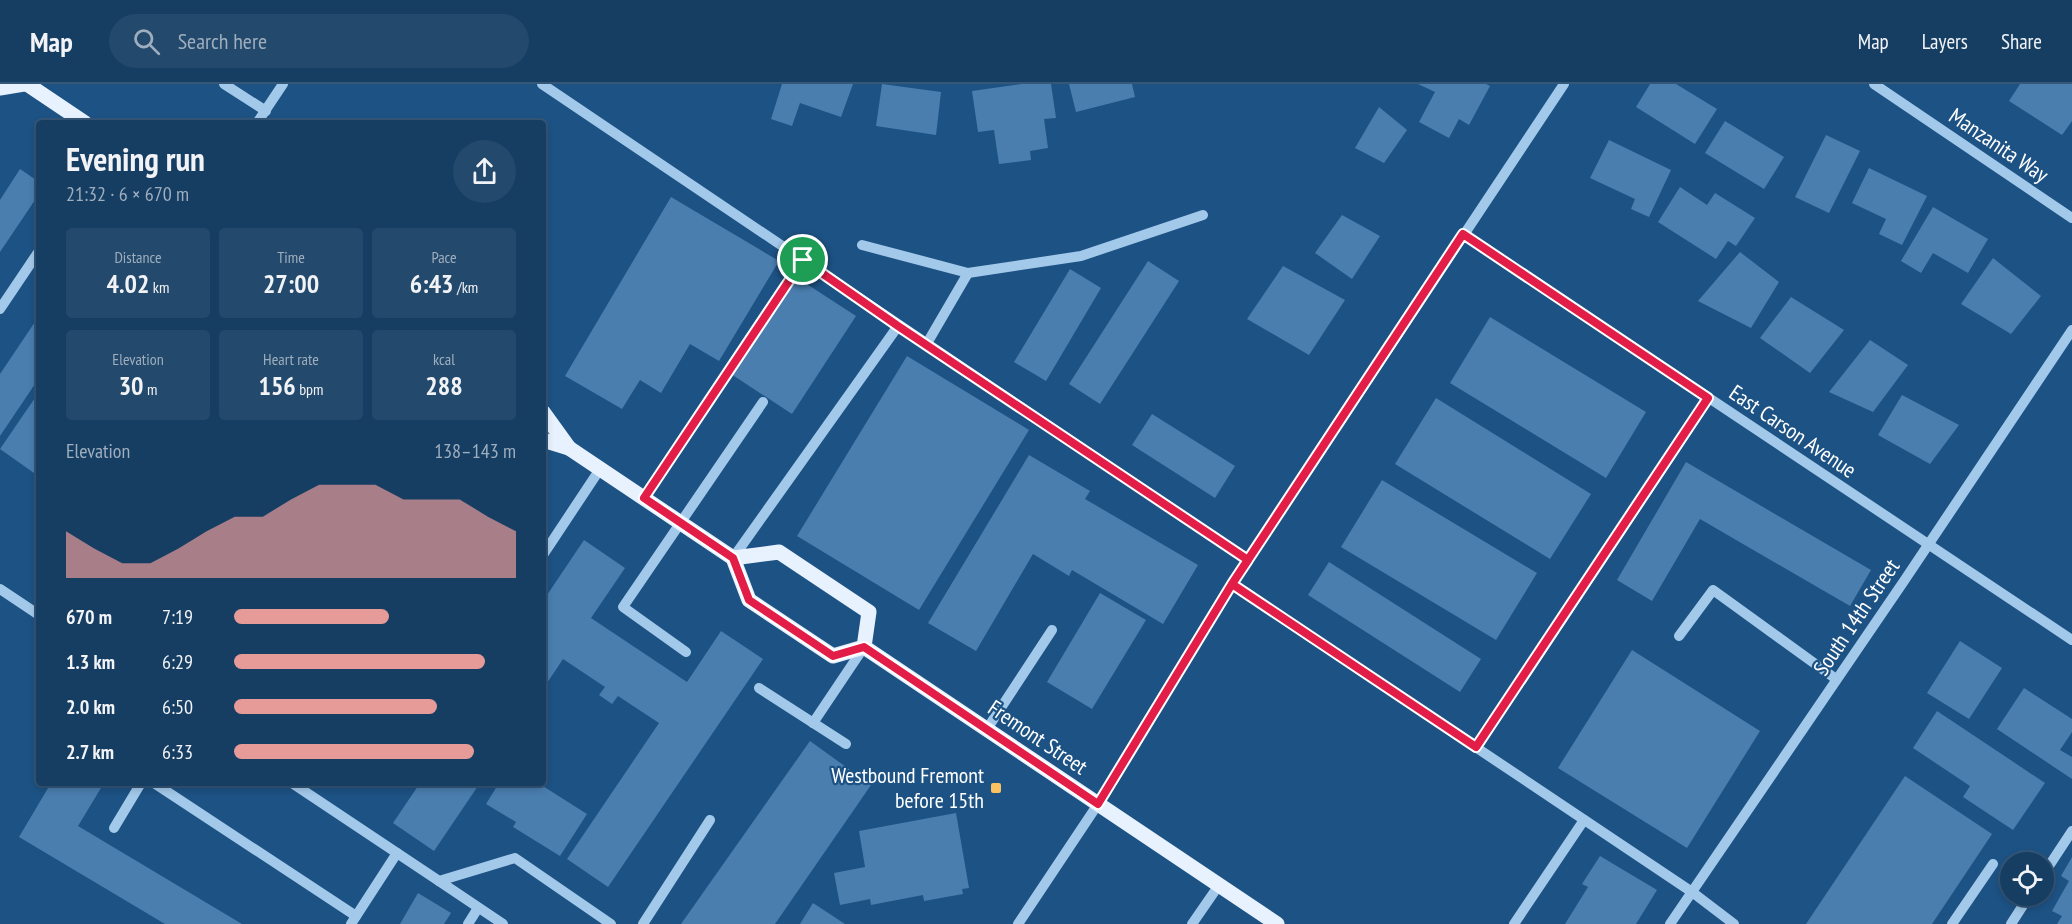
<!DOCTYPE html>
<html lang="en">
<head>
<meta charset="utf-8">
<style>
  :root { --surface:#163e63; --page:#23496c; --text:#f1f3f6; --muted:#9eaebe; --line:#355778; --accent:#e69b98 }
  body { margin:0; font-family:"PT Sans Narrow",sans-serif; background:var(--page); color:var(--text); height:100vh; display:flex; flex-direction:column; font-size:22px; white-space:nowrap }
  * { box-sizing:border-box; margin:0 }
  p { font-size:20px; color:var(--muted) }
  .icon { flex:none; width:33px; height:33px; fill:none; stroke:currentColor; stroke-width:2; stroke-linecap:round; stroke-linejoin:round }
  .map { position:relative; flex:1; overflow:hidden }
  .details { position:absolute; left:36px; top:36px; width:510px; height:666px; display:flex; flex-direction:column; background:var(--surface); border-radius:6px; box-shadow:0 3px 9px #0003,0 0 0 2px var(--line) }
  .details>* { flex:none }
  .buttons { position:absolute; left:2000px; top:768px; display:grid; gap:12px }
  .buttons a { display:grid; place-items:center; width:54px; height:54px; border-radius:50%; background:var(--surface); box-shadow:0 3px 9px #0003,0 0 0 2px var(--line); font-size:30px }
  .pin { position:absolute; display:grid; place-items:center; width:51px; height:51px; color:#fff; margin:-26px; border:3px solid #fff; border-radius:50%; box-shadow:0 2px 6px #0007 }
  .round { display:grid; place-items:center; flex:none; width:63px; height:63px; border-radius:32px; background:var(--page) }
  .head { display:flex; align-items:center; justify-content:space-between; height:102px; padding:0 30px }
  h1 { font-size:33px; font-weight:600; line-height:45px }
  .stats { display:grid; grid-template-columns:repeat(3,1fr); gap:9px; height:102px; padding:6px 30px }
  .stats div { display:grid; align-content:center; border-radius:6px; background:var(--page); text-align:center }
  .stats b { font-size:26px; font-weight:600 }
  .stats small { font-size:16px; font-weight:400 }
  .stats p { font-size:16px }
  .chart { height:168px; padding:12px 30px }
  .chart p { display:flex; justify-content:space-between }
  .chart svg { width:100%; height:108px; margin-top:6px; fill:var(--accent); opacity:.7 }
  ul { padding:0 30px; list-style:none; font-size:20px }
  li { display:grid; grid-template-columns:96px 72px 1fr; align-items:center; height:45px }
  li i { height:15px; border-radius:8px; background:var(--accent) }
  header { display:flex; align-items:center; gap:36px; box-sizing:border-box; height:84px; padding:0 30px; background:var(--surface); border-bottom:2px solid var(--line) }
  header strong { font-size:28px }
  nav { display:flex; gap:33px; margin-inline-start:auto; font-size:21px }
  .search { width:420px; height:54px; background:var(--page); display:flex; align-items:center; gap:15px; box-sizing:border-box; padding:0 21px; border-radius:33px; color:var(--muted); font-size:22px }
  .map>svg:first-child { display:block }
</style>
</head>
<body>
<header>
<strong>Map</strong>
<div class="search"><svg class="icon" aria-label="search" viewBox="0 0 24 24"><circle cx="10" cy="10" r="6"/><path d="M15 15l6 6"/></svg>Search here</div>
<nav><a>Map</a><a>Layers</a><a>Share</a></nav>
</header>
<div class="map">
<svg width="2072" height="840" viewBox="0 0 2072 840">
  <rect width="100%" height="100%" fill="#1d5284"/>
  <g fill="#4a7eaf">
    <polygon points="782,0 853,0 841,33 800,19 792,42 771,35"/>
    <polygon points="882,0 941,8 936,51 876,42"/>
    <polygon points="1022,0 1051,0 1056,34 1044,35 1048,64 1030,67 1031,76 999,80 994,46 978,48 972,7"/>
    <polygon points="1069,0 1132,0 1135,13 1076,28"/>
    <polygon points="1418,0 1486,0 1490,2 1469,41 1459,35 1449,54 1419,38 1435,8"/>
    <polygon points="1650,0 1676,0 1717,25 1695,60 1636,23"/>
    <polygon points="2020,0 2072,0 2072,37 2062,51 2009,17"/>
    <polygon points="1379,23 1407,46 1384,79 1355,64"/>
    <polygon points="1725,37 1784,73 1764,105 1705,69"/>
    <polygon points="1826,51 1860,67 1829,129 1795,113"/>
    <polygon points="1609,56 1671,86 1649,133 1631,125 1635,115 1590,94"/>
    <polygon points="1869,84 1927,112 1902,161 1879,150 1886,135 1852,119"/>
    <polygon points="20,85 39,98 39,110 0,168 0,116"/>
    <polygon points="1680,103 1707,121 1715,109 1755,134 1736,162 1728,157 1716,175 1658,138"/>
    <polygon points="671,113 779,177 719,277 690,260 661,309 640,296 622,325 565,292"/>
    <polygon points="1933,123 1988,155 1968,189 1933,169 1921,189 1901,177"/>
    <polygon points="1342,131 1380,152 1352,195 1315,169"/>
    <polygon points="1740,168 1779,198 1751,244 1698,217"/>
    <polygon points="1993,174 2041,212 2011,250 1961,220"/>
    <polygon points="1148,177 1179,197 1100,320 1069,300"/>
    <polygon points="1283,182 1345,216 1309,271 1247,235"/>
    <polygon points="1070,185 1101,204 1046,297 1014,278"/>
    <polygon points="796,193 856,232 792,330 731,290"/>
    <polygon points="1791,213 1844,246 1810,289 1760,254"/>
    <polygon points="39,232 39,294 0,352 0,290"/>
    <polygon points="1490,233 1646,328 1606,394 1450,299"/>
    <polygon points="1870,256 1908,281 1873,328 1829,308"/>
    <polygon points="907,272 1029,346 919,526 797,452"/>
    <polygon points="39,308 39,381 34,389 0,365"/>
    <polygon points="1902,311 1959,341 1930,380 1878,351"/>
    <polygon points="1436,314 1591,410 1550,475 1395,380"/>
    <polygon points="1152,330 1235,382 1215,414 1132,361"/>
    <polygon points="1029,371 1090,407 1085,415 1198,481 1163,540 1072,486 1069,492 1033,470 976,567 928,539"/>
    <polygon points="1686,378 1871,486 1850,522 1700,435 1652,517 1617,496"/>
    <polygon points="1382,396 1537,489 1496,556 1341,463"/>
    <polygon points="584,456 625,484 591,534 687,598 721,547 763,575 608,803 567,775 659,639 618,612 612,620 599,611 605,603 563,575 543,605 543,517"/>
    <polygon points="1329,478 1481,575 1460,608 1308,511"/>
    <polygon points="1100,509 1146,536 1092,625 1047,598"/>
    <polygon points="1960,557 2002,584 1969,635 1927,609"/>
    <polygon points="1632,566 1760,647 1687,764 1558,684"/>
    <polygon points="2024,604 2072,635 2072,648 2060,666 2072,673 2072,695 1997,645"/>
    <polygon points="1937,627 2045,699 2013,746 1963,713 1970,702 1913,664"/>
    <polygon points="810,657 871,701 775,840 681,840"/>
    <polygon points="1905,692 1992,750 1932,840 1806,840"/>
    <polygon points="51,699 104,699 78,742 242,840 165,840 19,753"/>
    <polygon points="420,699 480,699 434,767 393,739"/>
    <polygon points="499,699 538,699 587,730 560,772 513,743 516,738 486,720"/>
    <polygon points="956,729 969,804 962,805 963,810 924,817 923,811 871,821 870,815 840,821 834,789 865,783 859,747"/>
    <polygon points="1600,772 1657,806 1636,840 1565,840 1588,803 1582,800"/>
    <polygon points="2072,773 2072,840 2057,840 2062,832 2052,827 2069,797 2061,792"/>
    <polygon points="418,809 451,829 444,840 400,840"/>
    <polygon points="813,819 845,840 800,840"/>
  </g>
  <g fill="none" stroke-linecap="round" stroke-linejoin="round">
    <g stroke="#a3c9ea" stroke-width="10">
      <polyline points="224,0 266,27"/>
      <polyline points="542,0 1248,476"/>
      <polyline points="1874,0 2072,134"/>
      <polyline points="257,39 283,0"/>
      <polyline points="1463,150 2072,556"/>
      <polyline points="862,161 968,189 1081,172 1203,131"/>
      <polyline points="0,225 39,167"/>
      <polyline points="926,261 968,189"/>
      <polyline points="644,414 803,176"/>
      <polyline points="543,471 600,385"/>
      <polyline points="733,474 898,242"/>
      <polyline points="1232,500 1692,808 1734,840"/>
      <polyline points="0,505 39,531"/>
      <polyline points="1679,552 1713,506 1836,595"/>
      <polyline points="686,568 623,523 763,318"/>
      <polyline points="759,604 846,660"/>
      <polyline points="813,639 864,563"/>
      <polyline points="987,645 1052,546"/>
      <polyline points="1476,664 1709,314"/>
      <polyline points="154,699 356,832"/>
      <polyline points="292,699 439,797 515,774 611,840"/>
      <polyline points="114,744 141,699"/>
      <polyline points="2043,791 2072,747"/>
      <polyline points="439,797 503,840"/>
      <polyline points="351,840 397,769"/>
      <polyline points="468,840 478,824"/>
      <polyline points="643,840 710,736"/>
      <polyline points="1018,840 1098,720 1232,500 1564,0"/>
      <polyline points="1192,840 1219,801"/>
      <polyline points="1514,840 1584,736"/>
      <polyline points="1670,840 1904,497 2072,246"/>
      <polyline points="1952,840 1993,780"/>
      <polyline points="2011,840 2029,812"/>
    </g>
    <g stroke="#e7f2fe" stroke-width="15">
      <polyline points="27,0 85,39"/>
      <polyline points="0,4 24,0"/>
      <polyline points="543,328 569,364"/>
      <polyline points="543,356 569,364 733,474 749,516 833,572 864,563"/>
      <polyline points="733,474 779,468 869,528 864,563"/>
      <polyline points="864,563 1277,840"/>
    </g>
  </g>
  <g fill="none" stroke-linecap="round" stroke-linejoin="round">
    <defs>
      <polyline id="route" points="803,176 898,242 1248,476 1232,500 1476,663 1708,314 1463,150 1232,500 1098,720 864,563 833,572 749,516 733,474 644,414 803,176"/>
    </defs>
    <use href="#route" stroke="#fff" stroke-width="12"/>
    <use href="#route" stroke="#e11d48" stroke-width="8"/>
  </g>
  <rect fill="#fac261" stroke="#1d5284" stroke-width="2" x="990" y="698" width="12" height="12" rx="3"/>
  <g text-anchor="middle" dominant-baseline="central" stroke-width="4.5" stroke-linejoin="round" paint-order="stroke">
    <g font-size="22" fill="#fff" stroke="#1d5284">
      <text transform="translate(1999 61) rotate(34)">Manzanita Way</text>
      <text transform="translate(1793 347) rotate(34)">East Carson Avenue</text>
      <text transform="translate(1856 533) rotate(-56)">South 14th Street</text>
      <text transform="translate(1038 653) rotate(34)">Fremont Street</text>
    </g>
    <g font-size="22" fill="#fff" stroke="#1d5284" text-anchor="end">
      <text x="984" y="691">Westbound Fremont<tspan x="984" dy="25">before 15th</tspan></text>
    </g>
  </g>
</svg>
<div class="buttons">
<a><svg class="icon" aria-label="locate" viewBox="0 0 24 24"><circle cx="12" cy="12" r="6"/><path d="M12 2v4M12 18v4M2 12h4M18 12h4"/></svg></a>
</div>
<div class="pin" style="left:803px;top:176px;background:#1e9e55"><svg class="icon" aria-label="arrive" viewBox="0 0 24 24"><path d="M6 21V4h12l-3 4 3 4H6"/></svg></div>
<section class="details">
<div class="head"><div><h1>Evening run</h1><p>21:32 · 6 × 670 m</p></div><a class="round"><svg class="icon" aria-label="share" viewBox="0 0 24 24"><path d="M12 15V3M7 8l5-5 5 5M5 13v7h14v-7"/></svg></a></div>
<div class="stats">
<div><p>Distance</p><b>4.02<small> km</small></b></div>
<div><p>Time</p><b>27:00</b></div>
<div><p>Pace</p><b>6:43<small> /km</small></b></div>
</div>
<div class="stats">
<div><p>Elevation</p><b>30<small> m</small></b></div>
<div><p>Heart rate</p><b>156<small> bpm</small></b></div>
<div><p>kcal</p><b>288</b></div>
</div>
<div class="chart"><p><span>Elevation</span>138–143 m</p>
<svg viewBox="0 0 160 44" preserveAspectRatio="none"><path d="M0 44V25L10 32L20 38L30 38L40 32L50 25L60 19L70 19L80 12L90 6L100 6L110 6L120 12L130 12L140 12L150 19L160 25V44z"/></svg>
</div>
<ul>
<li><b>670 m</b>7:19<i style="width:55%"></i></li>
<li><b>1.3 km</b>6:29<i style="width:89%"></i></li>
<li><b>2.0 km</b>6:50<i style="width:72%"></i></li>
<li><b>2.7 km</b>6:33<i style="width:85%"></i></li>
</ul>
</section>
</div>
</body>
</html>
